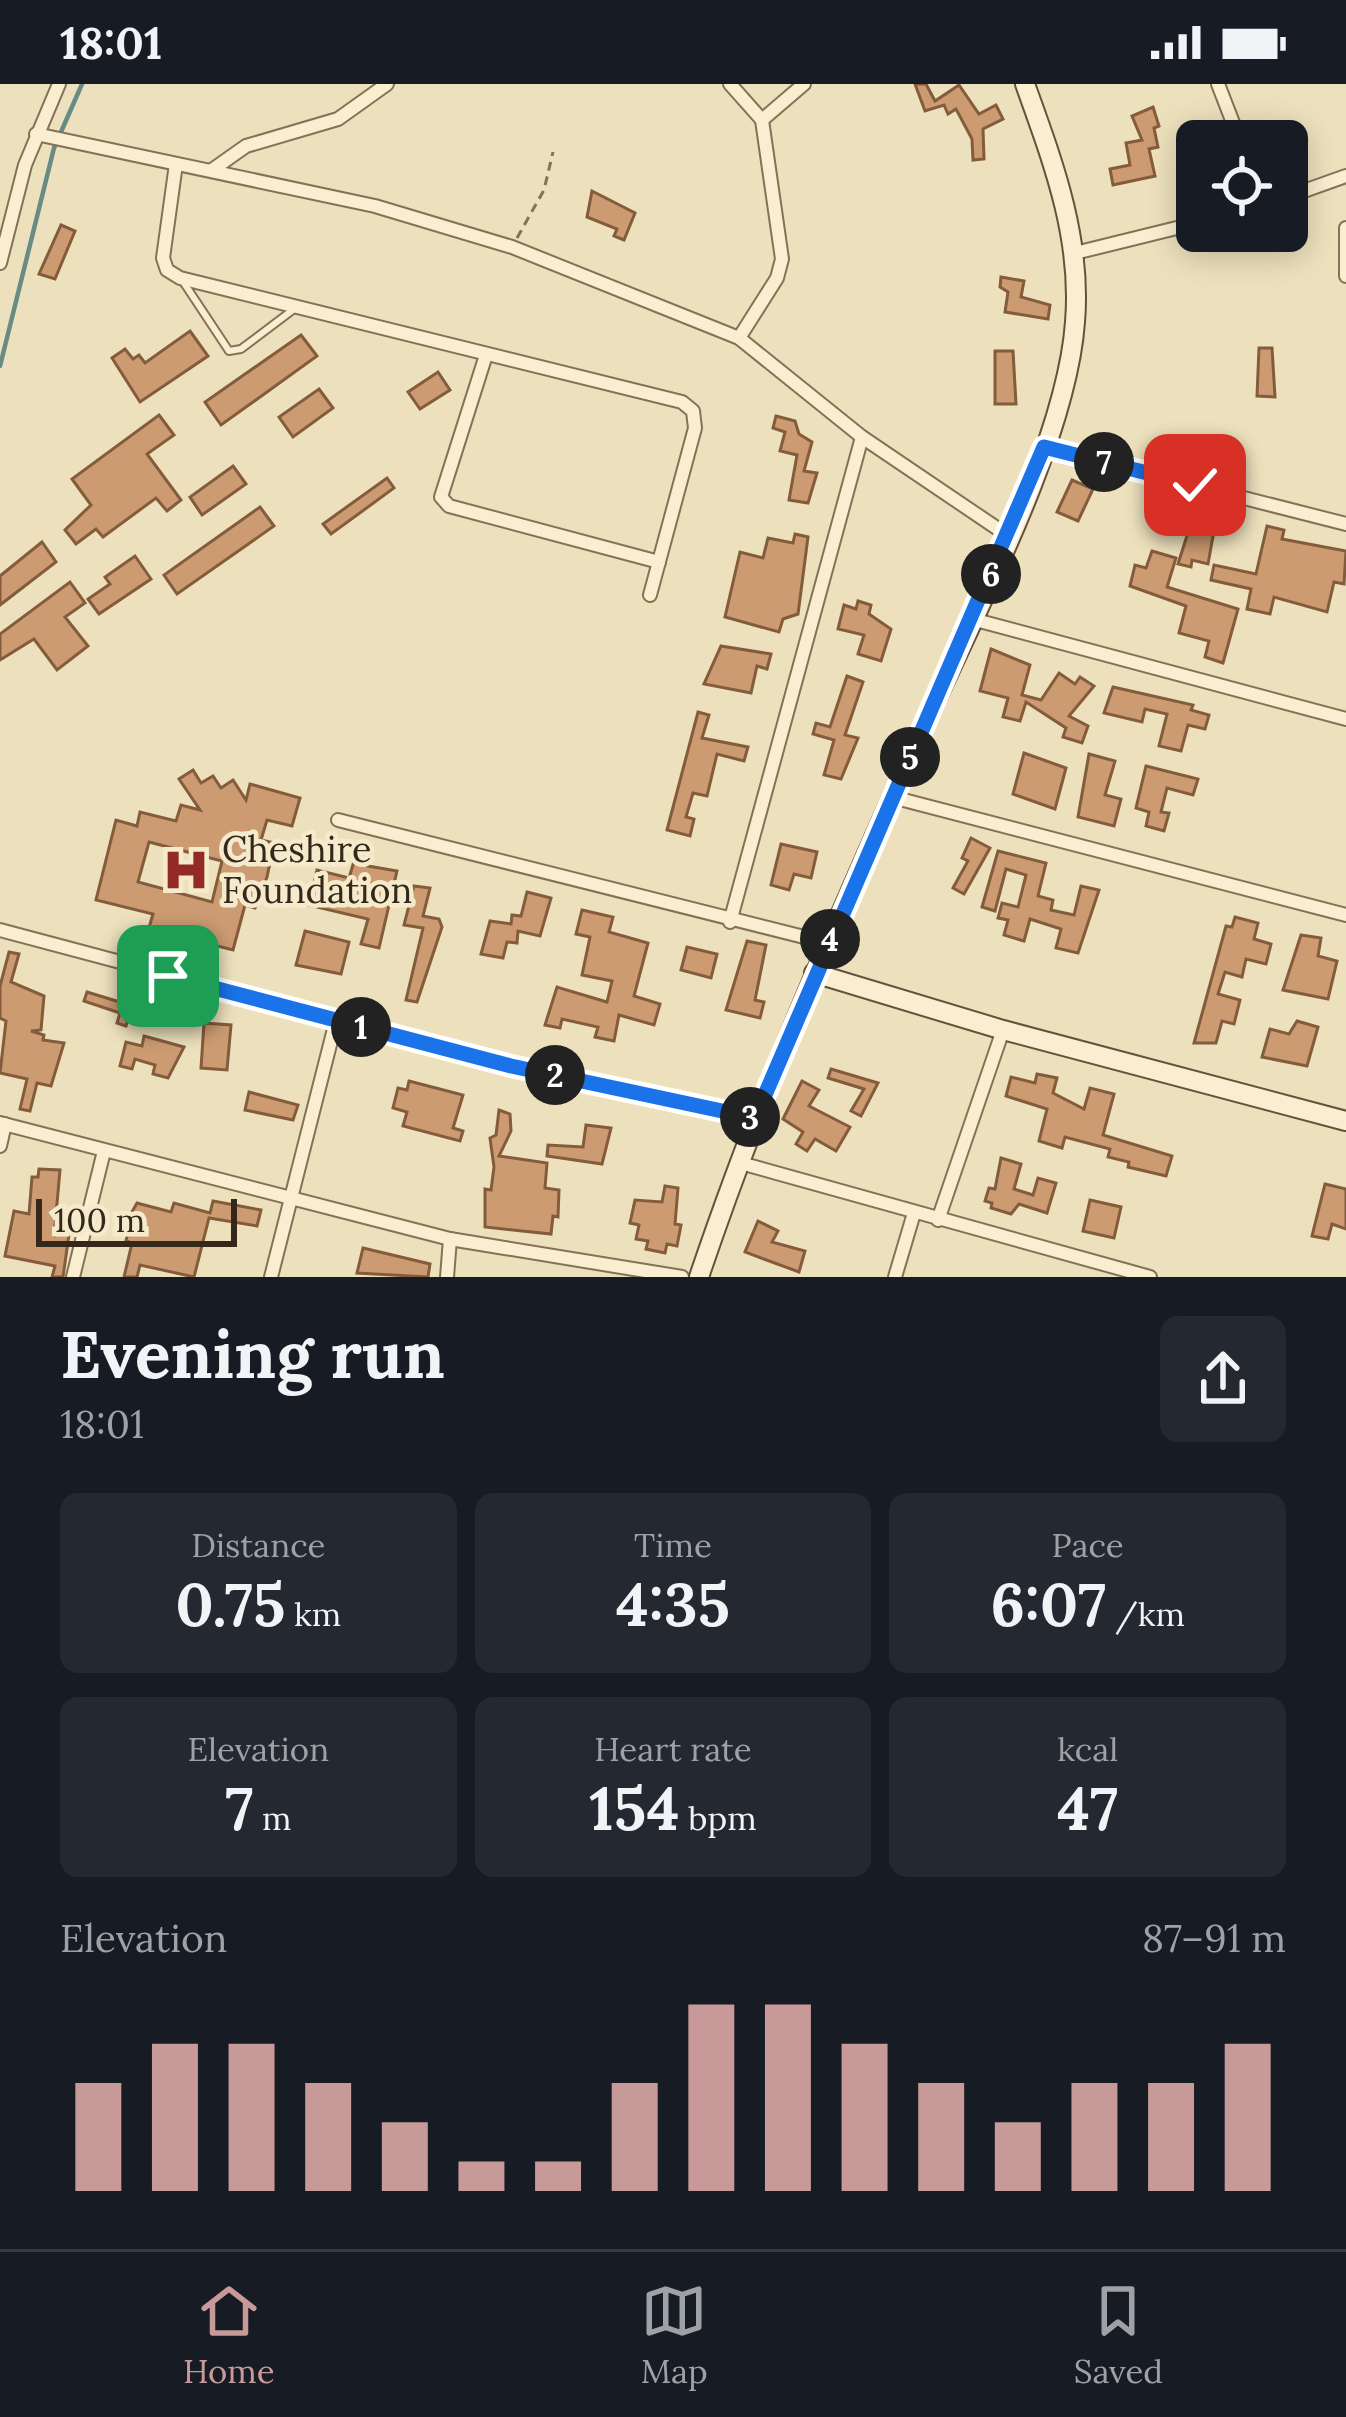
<!DOCTYPE html>
<html lang="en">
<head>
<meta charset="utf-8">
<style>
  :root { --surface:#171b24; --page:#242831; --text:#f1f3f6; --muted:#9ea1a6; --line:#363941; --accent:#c79998 }
  body { margin:0; font-family:Lora,serif; background:var(--page); color:var(--text); height:100vh; display:flex; flex-direction:column; font-size:45px; white-space:nowrap }
  * { box-sizing:border-box; margin:0 }
  p { font-size:39px; color:var(--muted) }
  .icon { flex:none; width:66px; height:66px; fill:none; stroke:currentColor; stroke-width:2; stroke-linecap:round; stroke-linejoin:round }
  .map { position:relative; height:1193px; overflow:hidden }
  .sheet { display:flex; flex-direction:column; background:var(--surface); flex:1 }
  .sheet>* { flex:none }
  .controls { position:absolute; left:1176px; top:36px; display:grid; gap:24px }
  .controls a { display:grid; place-items:center; width:132px; height:132px; border-radius:18px; background:var(--surface); box-shadow:0 6px 30px #0003; font-size:60px }
  .scale { position:absolute; left:36px; bottom:30px; width:201px; box-sizing:border-box; padding-left:12px; border:6px solid #34281b; border-top:0; font-size:33px; line-height:42px; white-space:nowrap; color:#34281b; -webkit-text-stroke:9px #f5ebcc; paint-order:stroke }
  .pin { position:absolute; display:grid; place-items:center; width:102px; height:102px; color:#fff; margin:-51px; border-radius:24px; box-shadow:0 6px 18px #0006 }
  .km { position:absolute; width:60px; height:60px; margin:-30px; border-radius:50%; background:#222; color:#fff; font-size:33px; line-height:60px; text-align:center }
  .round { display:grid; place-items:center; flex:none; width:126px; height:126px; border-radius:18px; background:var(--page) }
  .overview { display:flex; align-items:center; justify-content:space-between; height:204px; padding:0 60px }
  h1 { font-size:66px; font-weight:700; line-height:90px }
  .stats { display:grid; grid-template-columns:repeat(3,1fr); gap:18px; height:204px; padding:12px 60px }
  .stats div { display:grid; align-content:center; border-radius:18px; background:var(--page); text-align:center }
  .stats b { font-size:60px; font-weight:700 }
  .stats small { font-size:33px; font-weight:400 }
  .stats p { font-size:33px }
  .chart { height:336px; padding:24px 60px }
  .chart p { display:flex; justify-content:space-between }
  .chart svg { width:100%; height:216px; margin-top:12px; stroke:var(--accent); stroke-width:6 }
  .status { display:flex; justify-content:space-between; align-items:center; height:84px; padding:0 60px; background:var(--surface); direction:ltr }
  .status svg { height:33px; fill:currentColor }
  .tabs { display:flex; justify-content:space-around; align-items:center; height:168px; border-top:3px solid var(--line); background:var(--surface); font-size:33px; color:var(--muted) }
  .tabs a { display:grid; justify-items:center; gap:6px }
  .tabs .active { color:var(--accent) }
  .map>svg:first-child { display:block }
</style>
</head>
<body>
<div class="status"><b>18:01</b><svg viewBox="0 0 49 12"><path d="M0 12V9h3v3zM5 12V6h3v6zM10 12V3h3v9zM15 12V0h3v12zM26 1h20v11H26zM47 4h2v5h-2z"/></svg></div>
<div class="map">
<svg width="1346" height="1193" viewBox="0 0 1346 1193">
  <rect width="100%" height="100%" fill="#ede1bd"/>
  <g fill="none" stroke-linecap="round" stroke-linejoin="round">
    <polyline stroke="#688c84" stroke-width="4.5" points="0,282 54,64 82,0"/>
  </g>
  <g fill="#cc9b72" stroke="#845c3c" stroke-width="3" fill-rule="evenodd">
    <polygon points="915,0 926,0 935,17 959,1 979,30 996,21 1003,35 983,45 984,75 973,76 972,55 956,25 948,30 944,21 925,27"/>
    <polygon points="1153,23 1159,42 1154,44 1158,63 1149,65 1155,92 1113,101 1110,85 1130,81 1126,59 1142,56 1132,32"/>
    <polygon points="592,107 635,129 624,156 614,152 617,145 587,133"/>
    <polygon points="61,141 75,147 55,195 39,190"/>
    <polygon points="1001,193 1024,197 1021,213 1050,221 1048,235 1005,228 1008,208 1000,203"/>
    <polygon points="190,247 208,272 140,318 112,274 125,265 133,275 139,271 145,279"/>
    <polygon points="301,251 317,272 221,341 205,318"/>
    <polygon points="1259,264 1272,264 1275,313 1257,312"/>
    <polygon points="995,267 1013,267 1016,320 995,320"/>
    <polygon points="438,288 450,306 420,325 408,308"/>
    <polygon points="319,305 333,324 293,353 279,333"/>
    <polygon points="159,331 174,351 147,370 181,416 167,427 156,414 103,453 96,445 76,460 65,446 91,421 72,395"/>
    <polygon points="776,332 795,337 799,350 812,358 804,387 817,389 808,419 789,416 797,371 780,367 785,348 773,344"/>
    <polygon points="233,382 246,400 202,431 190,413"/>
    <polygon points="387,394 394,404 331,450 323,440"/>
    <polygon points="1072,396 1093,405 1078,437 1057,428"/>
    <polygon points="1199,414 1217,419 1215,441 1208,480 1192,476 1191,483 1178,480"/>
    <polygon points="260,423 274,442 177,510 164,491"/>
    <polygon points="1267,442 1284,446 1282,455 1346,467 1344,500 1334,498 1327,528 1274,513 1270,530 1247,525 1251,505 1211,496 1214,481 1256,490"/>
    <polygon points="795,450 808,453 798,530 783,535 779,548 725,533 740,468 763,474 768,454 793,459"/>
    <polygon points="42,458 56,478 0,521 0,492"/>
    <polygon points="1152,467 1176,474 1167,503 1238,525 1223,579 1205,573 1209,557 1179,549 1186,522 1130,502 1135,481 1146,484"/>
    <polygon points="135,472 151,495 99,530 88,515 110,500 105,493"/>
    <polygon points="70,498 85,519 65,533 88,562 57,586 34,555 0,576 0,550"/>
    <polygon points="858,517 871,521 869,530 891,545 881,577 858,570 864,551 838,545 844,521 856,525"/>
    <polygon points="721,562 771,570 767,585 757,582 751,609 704,600"/>
    <polygon points="991,565 1030,581 1022,611 1041,616 1059,589 1075,600 1080,593 1094,602 1069,632 1088,642 1082,659 1063,653 1066,644 1026,618 1020,637 1003,633 1008,614 980,607"/>
    <polygon points="847,592 863,598 845,651 858,654 841,695 824,691 834,656 813,650 816,639 830,643"/>
    <polygon points="1113,603 1193,621 1191,626 1209,631 1205,645 1188,641 1181,667 1159,662 1167,630 1145,625 1142,638 1104,629"/>
    <polygon points="698,628 709,631 702,654 748,663 744,677 717,670 707,712 693,709 686,733 694,735 690,752 667,746"/>
    <polygon points="1024,669 1066,684 1055,725 1013,710"/>
    <polygon points="1089,670 1115,677 1105,711 1121,715 1114,742 1078,733"/>
    <polygon points="1146,682 1198,695 1193,711 1167,704 1161,728 1169,729 1164,747 1146,742 1149,728 1136,724"/>
    <path d="M 193,686 L 201,699 L 213,692 L 221,704 L 233,696 L 246,716 L 250,700 L 300,714 L 292,742 L 267,736 L 261,756 L 274,759 L 267,793 L 255,824 L 245,821 L 233,866 L 198,857 L 195,869 L 179,865 L 181,856 L 148,847 L 153,830 L 96,816 L 116,736 L 137,742 L 140,728 L 176,737 L 181,721 L 200,726 L 179,695 ZM 149,758 L 222,777 L 212,818 L 138,798 Z"/>
    <polygon points="971,754 990,764 964,810 953,804 968,777 962,774"/>
    <polygon points="781,760 817,768 811,794 794,790 789,806 771,801"/>
    <polygon points="358,764 372,768 368,782 397,787 379,864 361,860 368,835 308,821 317,786 349,794"/>
    <polygon points="998,767 1046,779 1038,812 1053,816 1051,826 1074,831 1081,802 1099,806 1078,869 1056,864 1061,845 1030,835 1024,857 1004,851 1008,836 998,834 1002,819 1018,823 1026,791 1006,785 995,827 982,823"/>
    <polygon points="414,802 430,804 423,832 439,835 442,843 417,918 406,916 423,844 404,841"/>
    <polygon points="527,808 551,814 540,852 518,847 517,859 507,858 503,874 481,870 490,837 511,840 512,831 521,832"/>
    <polygon points="582,826 613,833 609,848 648,859 634,912 660,920 654,941 619,931 614,957 595,953 598,943 562,935 560,944 545,941 557,903 607,918 612,897 582,891 590,853 576,850"/>
    <polygon points="1235,833 1258,839 1254,855 1271,860 1266,880 1246,875 1242,893 1225,888 1218,910 1240,916 1234,940 1222,937 1216,959 1194,959 1226,842 1232,843"/>
    <polygon points="305,847 349,858 341,890 296,881"/>
    <polygon points="1301,851 1321,854 1318,872 1337,877 1328,915 1283,906"/>
    <polygon points="747,857 766,861 755,916 764,918 760,934 726,926"/>
    <polygon points="687,863 717,870 711,894 681,886"/>
    <polygon points="9,868 19,870 11,898 44,912 41,946 31,947 44,951 43,956 64,959 51,1002 37,999 30,1027 20,1025 27,995 0,989 6,937 0,934 0,902"/>
    <polygon points="87,908 123,919 125,910 135,913 149,921 144,937 129,932 126,942 117,939 120,929 84,917"/>
    <polygon points="1297,937 1318,943 1307,982 1262,973 1270,945 1289,950"/>
    <polygon points="204,939 231,941 227,986 201,984"/>
    <polygon points="144,952 184,963 168,994 153,990 155,981 135,975 132,985 120,982 126,958 142,962"/>
    <polygon points="831,985 878,999 861,1032 851,1027 864,1005 828,994"/>
    <polygon points="1037,990 1057,994 1053,1009 1084,1025 1090,1004 1114,1010 1103,1051 1172,1072 1166,1092 1128,1083 1129,1078 1108,1073 1110,1065 1065,1053 1062,1064 1039,1057 1047,1025 1006,1012 1011,993 1035,999"/>
    <polygon points="409,997 463,1011 453,1044 463,1047 460,1057 403,1042 407,1028 393,1024 398,1004 407,1006"/>
    <polygon points="802,997 819,1006 809,1022 850,1043 836,1067 815,1055 807,1067 796,1060 803,1048 783,1035"/>
    <polygon points="249,1008 298,1021 293,1036 245,1026"/>
    <polygon points="499,1026 510,1030 511,1047 499,1072 547,1079 545,1104 559,1106 558,1133 553,1132 551,1150 485,1143 485,1105 491,1106 494,1083 490,1054 496,1051"/>
    <polygon points="586,1041 611,1044 602,1080 547,1072 548,1061 583,1063"/>
    <polygon points="1001,1074 1021,1080 1014,1105 1033,1111 1038,1094 1056,1099 1047,1129 1019,1120 1011,1130 991,1124 992,1119 985,1117 989,1104 995,1105"/>
    <polygon points="39,1085 60,1086 54,1153 65,1126 72,1129 63,1193 52,1193 55,1182 5,1172 14,1127 29,1130 32,1093 38,1093"/>
    <polygon points="1325,1100 1346,1105 1346,1145 1332,1140 1328,1155 1312,1152"/>
    <polygon points="665,1102 678,1104 675,1140 681,1141 677,1162 667,1160 665,1169 646,1165 648,1157 636,1155 639,1141 630,1139 635,1116 662,1118"/>
    <polygon points="1090,1116 1121,1123 1114,1154 1083,1147"/>
    <polygon points="213,1117 261,1126 257,1142 209,1134 194,1193 140,1181 137,1193 124,1193 132,1159 126,1157 129,1144 124,1142 137,1119 171,1128 174,1119 210,1129"/>
    <polygon points="758,1137 778,1147 772,1158 805,1167 799,1188 745,1168"/>
    <polygon points="363,1164 430,1180 428,1193 357,1189"/>
  </g>
  <g fill="none" stroke-linecap="round" stroke-linejoin="round">
    <defs>
      <polyline id="lane" points="184,199 229,267 241,265 294,225"/>
      <g id="street">
        <polyline points="730,0 762,36"/>
        <polyline points="1218,0 1240,57"/>
        <polyline points="36,50 375,122 512,163 739,254 862,353 1007,451"/>
        <polyline points="176,80 163,174 167,186 180,194 682,318 693,327 695,344 650,511"/>
        <polyline points="212,86 246,62 338,35 387,0"/>
        <polyline points="1287,113 1346,92"/>
        <polyline points="1346,144 1346,192"/>
        <polyline points="1075,169 1197,139"/>
        <polyline points="0,179 25,81 59,0"/>
        <polyline points="739,254 777,194 782,175 762,36 804,0"/>
        <polyline points="486,271 441,413 449,422 659,478"/>
        <polyline points="1044,363 1346,440"/>
        <polyline points="972,535 1346,635"/>
        <polyline points="892,713 1346,831"/>
        <polyline points="338,736 828,859"/>
        <polyline points="730,838 862,353"/>
        <polyline points="0,846 511,982 755,1034"/>
        <polyline points="0,1039 450,1155 682,1193"/>
        <polyline points="0,1062 5,1040"/>
        <polyline points="737,1078 1150,1193"/>
        <polyline points="938,1136 1003,946"/>
        <polyline points="73,1193 104,1067"/>
        <polyline points="271,1193 336,937"/>
        <polyline points="447,1193 450,1155"/>
        <polyline points="895,1193 914,1129"/>
      </g>
      <g id="secondary">
        <polyline points="814,889 1003,946 1346,1037"/>
        <path d="M 699,1193 C 764,1000 846,815 930,629 C 979,521 1067,353 1075,238 C 1082,154 1053,78 1025,0"/>
      </g>
    </defs>
    <use href="#lane" stroke="#857156" stroke-width="10"/>
    <use href="#street" stroke="#857156" stroke-width="16"/>
    <use href="#secondary" stroke="#66523a" stroke-width="22"/>
    <polyline stroke="#857156" stroke-width="3" stroke-dasharray="9 6" stroke-linecap="butt" points="517,154 544,106 553,68"/>
    <use href="#lane" stroke="#f9eed0" stroke-width="6"/>
    <use href="#street" stroke="#f9eed0" stroke-width="12"/>
    <use href="#secondary" stroke="#f9eed0" stroke-width="18"/>
  </g>
  <g fill="none" stroke-linecap="round" stroke-linejoin="round">
    <defs>
      <polyline id="route" points="168,892 511,982 755,1034 1044,363 1195,401"/>
    </defs>
    <use href="#route" stroke="#fff" stroke-width="24"/>
    <use href="#route" stroke="#1a73e8" stroke-width="15"/>
  </g>
  <defs>
    <symbol id="hospital-bare" viewBox="-9 -9 18 18"><path d="M-5-5h3v3.5h4V-5h3V5h-3V1.5h-4V5h-3Z" fill="#942a26" stroke="#f5ebcc" stroke-width="2.5" paint-order="stroke"/></symbol>
  </defs>
  <g fill-rule="evenodd">
    <use href="#hospital-bare" x="153" y="753" width="66" height="66"/>
  </g>
  <g text-anchor="middle" dominant-baseline="central" stroke-width="9" stroke-linejoin="round" paint-order="stroke">
    <g font-size="36" fill="#34281b" stroke="#f5ebcc" text-anchor="start">
      <text x="222" y="765">Cheshire<tspan x="222" dy="41">Foundation</tspan></text>
    </g>
  </g>
</svg>
<div class="controls">
<a><svg class="icon" aria-label="locate" viewBox="0 0 24 24"><circle cx="12" cy="12" r="6"/><path d="M12 2v4M12 18v4M2 12h4M18 12h4"/></svg></a>
</div>
<div class="scale">100 m</div>
<div class="pin" style="left:168px;top:892px;background:#1e9e55"><svg class="icon" aria-label="arrive" viewBox="0 0 24 24"><path d="M6 21V4h12l-3 4 3 4H6"/></svg></div>
<div class="pin" style="left:1195px;top:401px;background:#d93025"><svg class="icon" aria-label="check" viewBox="0 0 24 24"><path d="M5 12l5 5 9-10"/></svg></div>
<b class="km" style="left:361px;top:943px">1</b>
<b class="km" style="left:555px;top:991px">2</b>
<b class="km" style="left:750px;top:1033px">3</b>
<b class="km" style="left:830px;top:855px">4</b>
<b class="km" style="left:910px;top:673px">5</b>
<b class="km" style="left:991px;top:490px">6</b>
<b class="km" style="left:1104px;top:378px">7</b>
</div>
<section class="sheet">
<div class="overview"><div><h1>Evening run</h1><p>18:01</p></div><a class="round"><svg class="icon" aria-label="share" viewBox="0 0 24 24"><path d="M12 15V3M7 8l5-5 5 5M5 13v7h14v-7"/></svg></a></div>
<div class="stats">
<div><p>Distance</p><b>0.75<small> km</small></b></div>
<div><p>Time</p><b>4:35</b></div>
<div><p>Pace</p><b>6:07<small> /km</small></b></div>
</div>
<div class="stats">
<div><p>Elevation</p><b>7<small> m</small></b></div>
<div><p>Heart rate</p><b>154<small> bpm</small></b></div>
<div><p>kcal</p><b>47</b></div>
</div>
<div class="chart"><p><span>Elevation</span>87–91 m</p>
<svg viewBox="0 0 160 44" preserveAspectRatio="none"><path d="M5 44V22M15 44V14M25 44V14M35 44V22M45 44V30M55 44V38M65 44V38M75 44V22M85 44V6M95 44V6M105 44V14M115 44V22M125 44V30M135 44V22M145 44V22M155 44V14"/></svg>
</div>
</section>
<nav class="tabs">
<a class="active"><svg class="icon" aria-label="home" viewBox="0 0 24 24"><path d="M3 11l9-7 9 7M6 9v11h12V9"/></svg>Home</a>
<a><svg class="icon" aria-label="map" viewBox="0 0 24 24"><path d="M3 6l6-2 6 2 6-2v14l-6 2-6-2-6 2zM9 4v14M15 6v14"/></svg>Map</a>
<a><svg class="icon" aria-label="saved" viewBox="0 0 24 24"><path d="M7 4h10v16l-5-4-5 4z"/></svg>Saved</a>
</nav>
</body>
</html>
